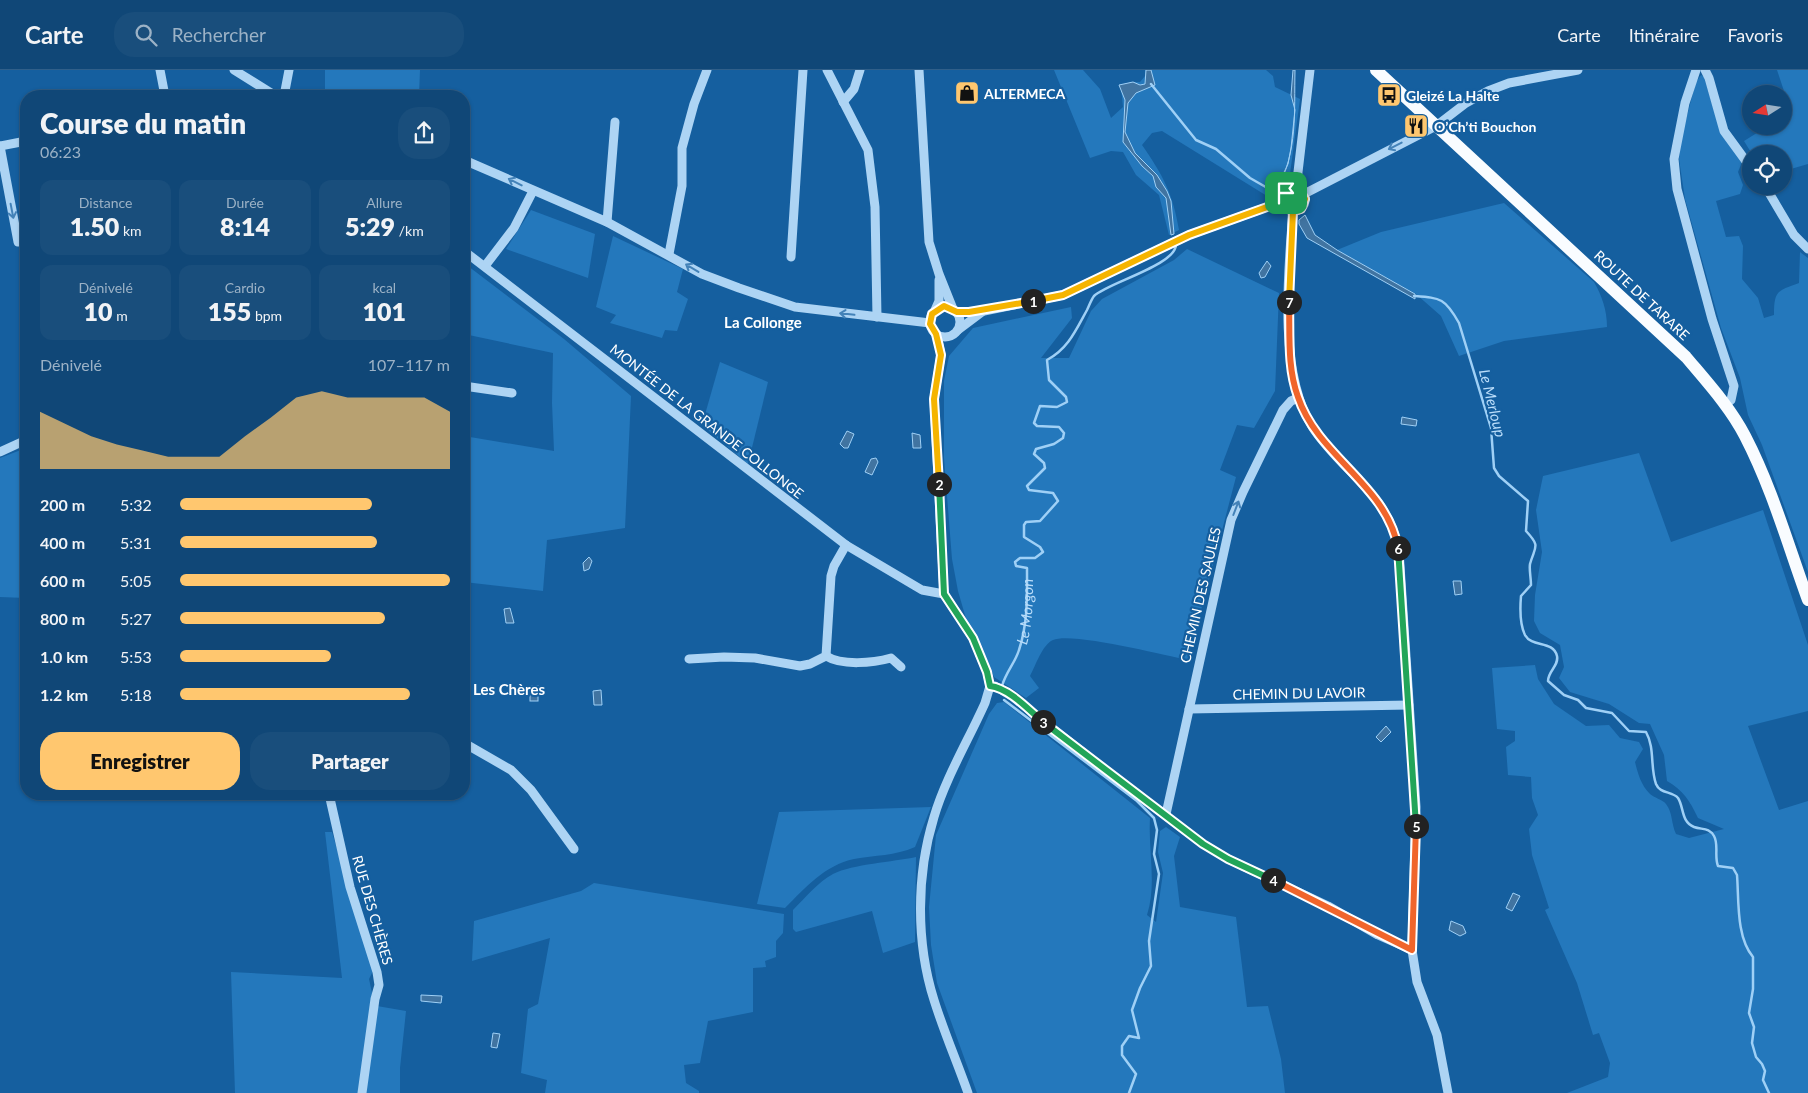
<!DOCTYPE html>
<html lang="fr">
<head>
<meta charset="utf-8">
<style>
  :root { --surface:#104777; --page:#194e7c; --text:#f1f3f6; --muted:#9cb2c6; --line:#305f89; --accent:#ffc76f }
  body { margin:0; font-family:Lato,sans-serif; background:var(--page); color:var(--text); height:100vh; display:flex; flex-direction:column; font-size:19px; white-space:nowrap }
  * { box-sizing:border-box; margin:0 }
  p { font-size:16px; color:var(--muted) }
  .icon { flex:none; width:28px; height:28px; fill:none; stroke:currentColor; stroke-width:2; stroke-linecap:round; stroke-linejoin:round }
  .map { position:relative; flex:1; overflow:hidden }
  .sheet { position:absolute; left:20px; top:20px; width:450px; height:710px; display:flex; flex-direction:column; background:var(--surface); border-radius:20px; box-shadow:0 1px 4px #0004,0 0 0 1px var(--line) }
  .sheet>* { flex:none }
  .needle { width:32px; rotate:258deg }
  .tools { position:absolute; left:1742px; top:15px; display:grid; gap:10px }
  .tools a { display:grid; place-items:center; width:50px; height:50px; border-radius:50%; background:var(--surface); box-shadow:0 1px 4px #0004,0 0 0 1px var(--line); font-size:25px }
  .pin { position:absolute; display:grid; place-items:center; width:42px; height:42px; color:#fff; margin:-21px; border-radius:10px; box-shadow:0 2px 8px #0006 }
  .km { position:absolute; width:25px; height:25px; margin:-12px; border-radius:50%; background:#222; color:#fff; font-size:14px; line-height:25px; text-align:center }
  .round { display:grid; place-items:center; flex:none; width:52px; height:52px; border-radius:20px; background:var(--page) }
  .summary { display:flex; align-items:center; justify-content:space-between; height:85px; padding:0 20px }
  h1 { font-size:28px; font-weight:800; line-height:38px }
  .stats { display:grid; grid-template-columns:repeat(3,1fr); gap:8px; height:85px; padding:5px 20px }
  .stats div { display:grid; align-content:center; border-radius:12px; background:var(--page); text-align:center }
  .stats b { font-size:25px; font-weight:800 }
  .stats small { font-size:14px; font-weight:400 }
  .stats p { font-size:14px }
  .chart { height:140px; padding:10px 20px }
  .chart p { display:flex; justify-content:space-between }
  .chart svg { width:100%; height:90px; margin-top:5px; fill:var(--accent); opacity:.7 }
  .action { display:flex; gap:10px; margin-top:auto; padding:10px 20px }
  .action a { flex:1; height:58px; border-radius:20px; background:var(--accent); color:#111; font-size:20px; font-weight:800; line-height:58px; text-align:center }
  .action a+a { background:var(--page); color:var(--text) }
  ul { padding:0 20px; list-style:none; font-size:16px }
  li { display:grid; grid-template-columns:80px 60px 1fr; align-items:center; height:38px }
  li i { height:12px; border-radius:6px; background:var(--accent) }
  header { display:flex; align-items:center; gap:30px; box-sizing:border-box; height:70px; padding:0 25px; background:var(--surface); border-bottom:1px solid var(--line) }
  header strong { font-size:24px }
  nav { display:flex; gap:28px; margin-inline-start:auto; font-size:18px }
  .search { width:350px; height:45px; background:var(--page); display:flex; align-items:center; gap:12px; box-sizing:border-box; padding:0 18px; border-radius:20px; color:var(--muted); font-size:19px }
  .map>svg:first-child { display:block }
</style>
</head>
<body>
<header>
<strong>Carte</strong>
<div class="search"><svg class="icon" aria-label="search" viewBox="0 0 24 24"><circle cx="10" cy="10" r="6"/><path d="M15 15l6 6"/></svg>Rechercher</div>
<nav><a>Carte</a><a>Itinéraire</a><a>Favoris</a></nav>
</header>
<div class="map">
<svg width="1808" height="1023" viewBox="0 0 1808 1023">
  <rect width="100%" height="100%" fill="#155f9f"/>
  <g fill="#2478bc">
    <polygon points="325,0 420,0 419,26 346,26 346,22 325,19"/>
    <path d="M 1054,0 L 1083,0 L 1100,19 L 1111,48 L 1123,37 L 1121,17 L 1130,12 L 1140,12 L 1145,6 L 1145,0 L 1266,0 L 1273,6 L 1275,17 L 1300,29 L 1290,104 L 1282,118 L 1267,126 L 1162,61 L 1152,63 L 1142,75 C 1163,105 1173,124 1179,160 L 1169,165 L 1159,125 L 1136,105 L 1123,82 L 1111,81 L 1090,88 Z"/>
    <polygon points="1777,0 1808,0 1808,94 1784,101 1784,84 1752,84 1744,71 1768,56 1784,56 1785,24"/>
    <path d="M 1701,5 L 1704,7 L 1721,64 L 1742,92 L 1738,102 L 1743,115 L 1740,124 L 1716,131 L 1726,167 L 1739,166 L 1743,176 L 1742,209 L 1758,228 L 1764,248 L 1774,245 C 1774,221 1777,221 1799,213 L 1800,182 L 1808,188 L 1808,502 L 1762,375 L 1748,345 L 1740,308 L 1721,258 L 1685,129 L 1679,89 L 1681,68 L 1696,12 Z"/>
    <path d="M 1504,133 L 1594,212 C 1602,226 1607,240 1607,257 L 1504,271 L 1459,286 L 1441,246 L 1416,224 L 1337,180 L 1381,162 Z"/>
    <polygon points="531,140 595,164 588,208 506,179"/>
    <polygon points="613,166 683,199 677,222 688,229 677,261 665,260 662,268 610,253 616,245 596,237"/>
    <path d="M 1187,179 L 1279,223 L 1275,321 L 1254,358 L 1237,355 L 1220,400 L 1236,407 L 1188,590 C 1162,585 1073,562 1053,570 C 1042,575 1036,595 1030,606 L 1039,618 L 1026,628 L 994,607 L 983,580 L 967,552 L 958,521 L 952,489 L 944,388 L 944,311 L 949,286 L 973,258 L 1071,237 L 1072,248 L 1041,288 L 1069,288 L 1091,241 L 1102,229 L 1174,190 Z"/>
    <polygon points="464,193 564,269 631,326 625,458 547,470 543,521 464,512 464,366 554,381 552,333 553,283 464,264"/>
    <polygon points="720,292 768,312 748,394 702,355"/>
    <polygon points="26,378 26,528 0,527 0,388"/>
    <path d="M 1639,383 L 1671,472 L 1763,440 L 1808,575 L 1808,641 L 1748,656 L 1779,740 L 1808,731 L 1808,1023 L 1567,1023 L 1608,1007 L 1610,993 L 1599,963 L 1593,965 L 1577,913 L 1545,840 L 1549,838 L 1532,785 L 1529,759 L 1538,745 L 1532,728 L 1531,707 L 1508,705 L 1506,677 L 1515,671 L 1515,661 L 1497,659 L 1492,598 L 1535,595 L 1538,609 L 1554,634 L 1586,656 L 1609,655 L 1620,668 L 1639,672 L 1643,679 L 1635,692 C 1638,704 1641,715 1650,724 C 1654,728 1662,729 1666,734 C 1673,743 1671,754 1676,764 L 1689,768 L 1724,759 L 1698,748 C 1690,731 1683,720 1667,711 L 1664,685 L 1650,654 L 1639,653 L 1609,634 L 1570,622 L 1559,608 L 1564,597 L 1560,575 L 1540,563 L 1534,551 L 1535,525 L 1542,482 L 1536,440 L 1543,406 Z"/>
    <path d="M 1004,632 L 1150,748 C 1148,781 1157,814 1147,845 L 1156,852 L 1163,803 L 1158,782 L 1160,761 L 1166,757 L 1180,767 L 1174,786 L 1180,837 L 1236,847 L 1247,937 L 1268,936 L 1281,989 L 1285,1023 L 977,1023 L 937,913 L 931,875 L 929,837 L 936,765 L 989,644 L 997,633 Z"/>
    <path d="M 931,737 L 915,777 C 895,786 875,785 854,789 C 825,795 805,818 785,838 L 757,834 L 779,742 Z"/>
    <polygon points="325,762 332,762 373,901 369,909 372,923 359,1023 235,1023 231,902 342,908"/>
    <path d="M 916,787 L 915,872 L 883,883 L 872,841 L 796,862 L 793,859 L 793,840 C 806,827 817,813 833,804 C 853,794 893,792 916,787 Z"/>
    <polygon points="594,813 784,844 783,863 776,871 776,887 765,891 766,897 753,898 753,942 708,951 700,993 684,995 686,1013 699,1021 699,1023 545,1023 547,1010 521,1003 528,939 538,934 550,868 472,891 474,851 581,821"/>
    <polygon points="377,936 406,941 400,998 400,1023 366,1023"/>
  </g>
  <g fill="#4174a1" stroke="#9fd0f6">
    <polygon points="1146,0 1151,0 1155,15 1136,23 1128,33 1125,62 1135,83 1157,105 1167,121 1171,131 1174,164 1171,165 1166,128 1156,117 1153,106 1142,96 1123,72 1125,30 1119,15 1133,12 1140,15 1145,14"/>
    <path d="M 1293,0 L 1295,0 C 1294,43 1298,80 1277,120 L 1280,122 L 1276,125 L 1274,123 L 1288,94 L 1291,78 L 1295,40 L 1291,25 Z"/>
    <polygon points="1305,145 1315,165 1337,180 1415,224 1415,229 1307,168 1299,154 1299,150"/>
    <polygon points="1267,191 1271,196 1265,207 1261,208 1259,203"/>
    <polygon points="1402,347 1417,350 1416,356 1401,354"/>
    <polygon points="847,361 854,364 848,378 844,378 840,374"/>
    <polygon points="912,363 920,365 921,378 913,378"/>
    <polygon points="876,388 878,392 872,405 865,402 871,389"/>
    <polygon points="589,487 592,491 589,499 584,501 583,493"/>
    <polygon points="1453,511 1461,511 1462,524 1455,525"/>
    <polygon points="510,538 514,553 506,553 504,539"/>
    <rect x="530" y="616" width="8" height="15"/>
    <polygon points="601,620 602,635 594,635 593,621"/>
    <polygon points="1386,656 1391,662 1381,672 1376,667"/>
    <polygon points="1513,823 1520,826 1512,841 1506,838"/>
    <polygon points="1451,851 1463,856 1466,863 1460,866 1449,860"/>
    <polygon points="421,925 442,926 441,933 421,931"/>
    <polygon points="493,963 500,964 497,978 491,977"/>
  </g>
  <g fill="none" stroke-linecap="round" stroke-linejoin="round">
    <g stroke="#9fd0f6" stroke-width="2.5">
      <polyline points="1151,14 1196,70 1216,79 1250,108 1278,124"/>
      <path d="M 1414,226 C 1441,228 1445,228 1459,253 L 1491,358 L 1494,398 L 1499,406 L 1528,431 L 1526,461 C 1541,477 1535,476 1530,494 C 1529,500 1531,508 1531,515 L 1521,526 C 1520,538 1520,555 1525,565 C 1532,578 1553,570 1557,586 C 1559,596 1548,601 1548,611 L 1564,625 L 1578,630 L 1586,638 L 1612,643 L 1629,661 L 1646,662 C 1655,678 1650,697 1656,714 C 1660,724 1672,721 1678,728 C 1684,737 1681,752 1694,757 C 1702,760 1709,757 1714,766 C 1719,775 1714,786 1718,796 L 1733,798 L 1737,805 C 1739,830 1736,867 1753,887 L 1753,919 L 1749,943 L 1754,957 L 1752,973 L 1756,987 L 1762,994 L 1765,1001 L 1763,1010 L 1769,1023"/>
      <path id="s1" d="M 1002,616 C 1006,602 1015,593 1019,580 C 1028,553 1027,526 1027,498 L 1016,496 L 1015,492 L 1020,488 L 1035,488 L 1043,482 L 1040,477 L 1024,467 L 1024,455 L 1026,452 L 1040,451 L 1058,431 L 1053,423 L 1029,420 L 1027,416 L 1045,398 L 1044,393 L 1034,384 L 1036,379 L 1054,374 L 1063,368 L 1064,363 L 1059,357 L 1037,356 L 1034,353 L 1040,336 L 1057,337 L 1067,332 L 1066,327 L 1049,310 L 1047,290 C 1068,279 1076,260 1087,240 C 1089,236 1091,230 1094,226 C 1107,213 1177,195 1176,174"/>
      <polyline points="1004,630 1137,731 1154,748 1157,760 1154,784 1159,804 1149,871 1151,896 1140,918 1132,940 1139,968 1129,966 1122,976 1122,985 1136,1004 1129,1023"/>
    </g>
    <g stroke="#add4f4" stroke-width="9">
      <polyline points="160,0 165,26"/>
      <polyline points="234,0 276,26"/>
      <polyline points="827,0 868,80 875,137 877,247"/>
      <polyline points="919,0 929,172 939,204 953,239"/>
      <polyline points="1696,0 1685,33 1674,89 1677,119 1712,249 1734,316 1731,330 1725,335"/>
      <polyline points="1705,0 1709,8 1724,61 1751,98"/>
      <polyline points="284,26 289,0"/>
      <polyline points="843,32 854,19 860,0"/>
      <polyline points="0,76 18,172 26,171"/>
      <polyline points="0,76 26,71"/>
      <polyline points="464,90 607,152 702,204 739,218 795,237 930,253"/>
      <polyline points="1765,116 1794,165 1808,179"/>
      <polyline points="1296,119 1310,0"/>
      <circle cx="1294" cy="130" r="11"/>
      <polyline points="1304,124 1436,56 1466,33 1488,21 1509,13 1578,0"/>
      <path d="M 1293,141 C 1288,204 1278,304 1313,358 C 1343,403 1389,424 1399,481 L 1416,737 L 1412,880 L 1417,912 L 1437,965 L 1448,1023"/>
      <polyline points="607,152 615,52"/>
      <polyline points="464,181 846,475 922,520 944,524"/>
      <polyline points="669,184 682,116 682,78 694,34 707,0"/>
      <polyline points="791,187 803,0"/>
      <polyline points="485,196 514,158 533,121"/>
      <circle cx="945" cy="252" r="15"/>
      <polyline points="935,240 939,231 939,210"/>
      <polyline points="957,242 984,241 1063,225 1189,165 1284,131"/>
      <polyline points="958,260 982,242"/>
      <path d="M 937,265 L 941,285 L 934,329 L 944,524 L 973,568 L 987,602 L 990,616 L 985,633 C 969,669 945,709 934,747 C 916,805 916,873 934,930 C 944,962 957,992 968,1023"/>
      <polyline points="464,316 512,323"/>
      <polyline points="0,382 26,370"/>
      <path d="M 826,586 C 842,596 873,593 891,588 L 901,597"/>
      <polyline points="689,589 724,587 755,588 800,596 810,594 826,586 831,506 834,496 846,475"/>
      <polyline points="990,616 995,616 1013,627 1104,699 1203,774 1228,789 1328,836 1378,865 1412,880"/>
      <polyline points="1189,639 1409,635"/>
      <polyline points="464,673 511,700 531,720 574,779"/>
      <polyline points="329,724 350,817 377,902 379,915 375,929 362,1023"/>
      <polyline points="1166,744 1231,450 1243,422 1283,340 1291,331 1298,328"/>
    </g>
    <path stroke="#f9fcff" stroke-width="12" d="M 1376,0 L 1686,287 C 1707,312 1730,337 1745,366 C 1772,418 1788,475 1808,530"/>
  </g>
  <defs><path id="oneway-shaft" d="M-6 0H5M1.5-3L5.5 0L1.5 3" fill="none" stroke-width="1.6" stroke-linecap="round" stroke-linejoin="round" transform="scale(1.25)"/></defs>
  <g stroke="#4382b8">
    <use href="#oneway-shaft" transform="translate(1395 76) rotate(153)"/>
    <use href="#oneway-shaft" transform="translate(515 112) rotate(-153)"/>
    <use href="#oneway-shaft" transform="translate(12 141) rotate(79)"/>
    <use href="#oneway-shaft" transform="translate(692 198) rotate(-149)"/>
    <use href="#oneway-shaft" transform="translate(847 244) rotate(-174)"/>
    <use href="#oneway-shaft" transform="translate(1236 438) rotate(-69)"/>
  </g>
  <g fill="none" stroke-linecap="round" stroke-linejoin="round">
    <defs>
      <polyline id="split-1" points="1033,231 1063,225 1189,165 1284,131 1286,123"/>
      <polyline id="split-2" points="939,414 934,329 941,285 936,264 930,254 932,244 944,236 957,242 969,242 1033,231"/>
      <path id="split-3" d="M 939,414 L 944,524 L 973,568 L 987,602 L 990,616 C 1009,618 1029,640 1043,652"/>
      <polyline id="split-4" points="1043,652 1203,774 1228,789 1273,810"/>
      <polyline id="split-5" points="1273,810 1412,880 1416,756"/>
      <polyline id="split-6" points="1398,478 1416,756"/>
      <path id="split-7" d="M 1289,232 C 1290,264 1287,297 1298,327 C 1318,387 1387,415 1398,478"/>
      <polyline id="split-8" points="1286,123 1292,119 1299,120 1305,129 1301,139 1293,141 1289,232"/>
    </defs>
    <use href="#split-1" stroke="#fff" stroke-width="10"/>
    <use href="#split-2" stroke="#fff" stroke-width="10"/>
    <use href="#split-3" stroke="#fff" stroke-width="10"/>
    <use href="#split-4" stroke="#fff" stroke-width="10"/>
    <use href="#split-5" stroke="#fff" stroke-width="10"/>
    <use href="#split-6" stroke="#fff" stroke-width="10"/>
    <use href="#split-7" stroke="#fff" stroke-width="10"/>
    <use href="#split-8" stroke="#fff" stroke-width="10"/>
    <use href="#split-1" stroke="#f5b400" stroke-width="6"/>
    <use href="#split-2" stroke="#f5b400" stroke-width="6"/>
    <use href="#split-3" stroke="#22a559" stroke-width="6"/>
    <use href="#split-4" stroke="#22a559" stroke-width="6"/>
    <use href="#split-5" stroke="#f0652b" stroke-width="6"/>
    <use href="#split-6" stroke="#22a559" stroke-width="6"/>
    <use href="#split-7" stroke="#f0652b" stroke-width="6"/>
    <use href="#split-8" stroke="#f5b400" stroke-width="6"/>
  </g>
  <defs>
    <symbol id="shop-square" viewBox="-11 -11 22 22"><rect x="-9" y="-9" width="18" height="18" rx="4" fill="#ffc76f" stroke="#155f9f"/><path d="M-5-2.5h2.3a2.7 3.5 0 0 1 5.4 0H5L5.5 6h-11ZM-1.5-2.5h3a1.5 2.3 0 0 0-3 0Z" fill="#111"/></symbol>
    <symbol id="bus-square" viewBox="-11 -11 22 22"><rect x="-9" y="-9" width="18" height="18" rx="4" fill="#ffc76f" stroke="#155f9f"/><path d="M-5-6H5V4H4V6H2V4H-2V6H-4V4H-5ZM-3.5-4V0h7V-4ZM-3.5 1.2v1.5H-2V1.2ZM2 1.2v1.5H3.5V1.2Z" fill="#111"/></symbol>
    <symbol id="restaurant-square" viewBox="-11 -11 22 22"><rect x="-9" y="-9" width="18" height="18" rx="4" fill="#ffc76f" stroke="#155f9f"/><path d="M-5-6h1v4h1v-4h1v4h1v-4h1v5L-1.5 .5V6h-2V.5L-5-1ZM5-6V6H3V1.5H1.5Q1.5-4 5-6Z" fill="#111"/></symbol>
  </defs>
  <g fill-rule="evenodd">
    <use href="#shop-square" x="953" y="9" width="28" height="28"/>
    <use href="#bus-square" x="1375" y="11" width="28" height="28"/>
    <use href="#restaurant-square" x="1402" y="42" width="28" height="28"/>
  </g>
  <g text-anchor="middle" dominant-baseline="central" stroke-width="4.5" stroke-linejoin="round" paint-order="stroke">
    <g font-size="14" font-weight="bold" fill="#fff" stroke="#155f9f" text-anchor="start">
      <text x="984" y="23">ALTERMECA</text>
      <text x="1406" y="25">Gleizé La Halte</text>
      <text x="1434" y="56">O’Ch’ti Bouchon</text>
    </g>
    <g font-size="14" fill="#fff" stroke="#155f9f">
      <text transform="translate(1642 225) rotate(43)">ROUTE DE TARARE</text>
      <text transform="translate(707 351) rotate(38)">MONTÉE DE LA GRANDE COLLONGE</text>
      <text transform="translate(1200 525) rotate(-77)">CHEMIN DES SAULES</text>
      <text transform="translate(1299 623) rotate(-1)">CHEMIN DU LAVOIR</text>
      <text transform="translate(373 840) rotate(74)">RUE DES CHÈRES</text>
    </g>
    <g font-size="15" font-weight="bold" fill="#fff" stroke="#155f9f">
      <text x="763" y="252">La Collonge</text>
      <text x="509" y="619">Les Chères</text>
    </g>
    <g font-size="15" font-style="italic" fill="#baddfa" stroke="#155f9f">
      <text transform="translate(1493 333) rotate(76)">Le Merloup</text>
      <text stroke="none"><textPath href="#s1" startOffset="79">Le Morgon</textPath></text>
    </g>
  </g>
</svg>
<div class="tools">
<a><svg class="needle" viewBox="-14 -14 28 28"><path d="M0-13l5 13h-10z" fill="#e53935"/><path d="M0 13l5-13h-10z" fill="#9cb2c6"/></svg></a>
<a><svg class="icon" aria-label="locate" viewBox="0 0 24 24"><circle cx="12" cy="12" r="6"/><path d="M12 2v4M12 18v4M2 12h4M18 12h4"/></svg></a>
</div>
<div class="pin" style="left:1286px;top:123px;background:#1e9e55"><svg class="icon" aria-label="arrive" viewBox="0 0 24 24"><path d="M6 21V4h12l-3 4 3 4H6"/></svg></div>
<b class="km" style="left:1033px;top:231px">1</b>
<b class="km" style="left:939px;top:414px">2</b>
<b class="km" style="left:1043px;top:652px">3</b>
<b class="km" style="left:1273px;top:810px">4</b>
<b class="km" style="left:1416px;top:756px">5</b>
<b class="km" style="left:1398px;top:478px">6</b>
<b class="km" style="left:1289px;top:232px">7</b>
<section class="sheet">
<div class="summary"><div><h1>Course du matin</h1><p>06:23</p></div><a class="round"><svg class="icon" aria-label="share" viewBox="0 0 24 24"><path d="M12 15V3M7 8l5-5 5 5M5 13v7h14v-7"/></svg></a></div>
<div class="stats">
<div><p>Distance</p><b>1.50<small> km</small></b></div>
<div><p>Durée</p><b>8:14</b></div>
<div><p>Allure</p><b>5:29<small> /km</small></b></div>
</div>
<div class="stats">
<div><p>Dénivelé</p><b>10<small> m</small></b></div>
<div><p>Cardio</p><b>155<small> bpm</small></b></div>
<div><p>kcal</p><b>101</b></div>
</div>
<div class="chart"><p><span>Dénivelé</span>107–117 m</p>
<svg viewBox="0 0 160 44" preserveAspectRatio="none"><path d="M0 44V16L10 22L20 28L30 32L40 35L50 38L60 38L70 38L80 28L90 19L100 9L110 6L120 9L130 9L140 9L150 9L160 16V44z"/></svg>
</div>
<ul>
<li><b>200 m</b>5:32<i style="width:71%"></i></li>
<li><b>400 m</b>5:31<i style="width:73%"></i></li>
<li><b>600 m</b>5:05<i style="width:100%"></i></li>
<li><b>800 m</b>5:27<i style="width:76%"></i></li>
<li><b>1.0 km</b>5:53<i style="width:56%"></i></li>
<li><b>1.2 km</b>5:18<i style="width:85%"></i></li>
</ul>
<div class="action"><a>Enregistrer</a><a>Partager</a></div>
</section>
</div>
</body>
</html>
